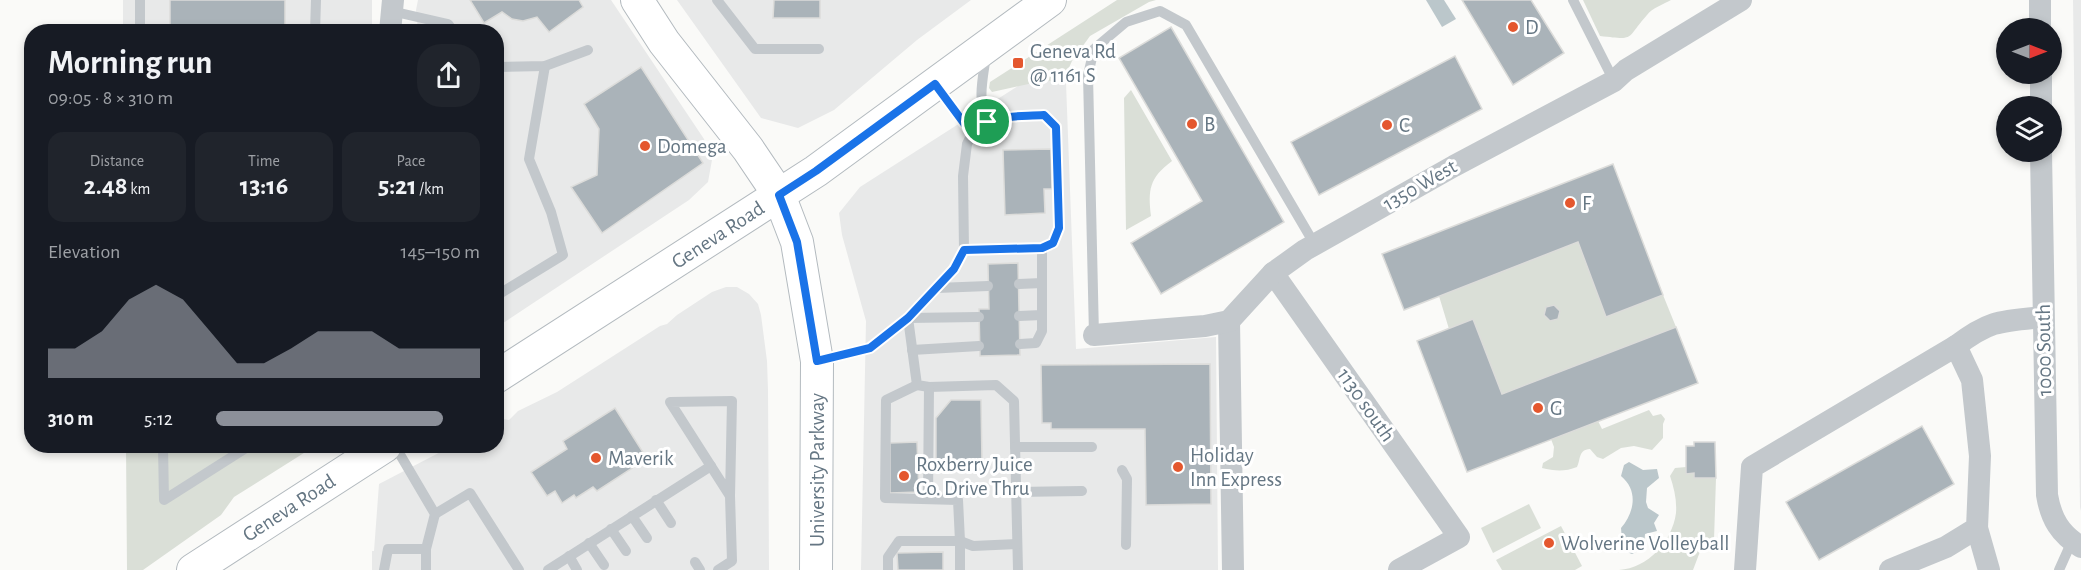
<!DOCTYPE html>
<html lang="en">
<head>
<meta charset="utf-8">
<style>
  :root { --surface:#171b24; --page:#20242c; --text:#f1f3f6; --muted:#9ea1a6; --accent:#8c9099 }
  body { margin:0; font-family:"Alegreya Sans",sans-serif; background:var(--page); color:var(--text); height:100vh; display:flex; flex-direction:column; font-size:22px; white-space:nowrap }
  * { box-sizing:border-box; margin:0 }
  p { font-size:20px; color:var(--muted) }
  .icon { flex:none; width:33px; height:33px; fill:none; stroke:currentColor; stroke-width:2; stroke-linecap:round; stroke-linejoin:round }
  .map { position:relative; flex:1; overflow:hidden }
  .sheet { position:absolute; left:24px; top:24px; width:480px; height:429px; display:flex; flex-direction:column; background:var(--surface); border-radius:24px; box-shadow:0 3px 9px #0003 }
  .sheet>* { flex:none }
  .needle { width:39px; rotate:90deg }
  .controls { position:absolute; left:1996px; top:18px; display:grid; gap:12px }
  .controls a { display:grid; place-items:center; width:66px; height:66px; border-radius:50%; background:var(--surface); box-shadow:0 3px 9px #0003; font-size:30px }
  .pin { position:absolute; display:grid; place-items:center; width:51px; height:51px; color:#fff; margin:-26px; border:3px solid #fff; border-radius:50%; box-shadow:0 2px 6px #0007 }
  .round { display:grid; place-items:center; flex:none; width:63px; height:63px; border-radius:24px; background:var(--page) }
  .headline { display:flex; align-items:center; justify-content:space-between; height:102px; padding:0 24px }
  h1 { font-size:33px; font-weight:600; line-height:45px }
  .stats { display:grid; grid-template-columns:repeat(3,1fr); gap:9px; height:102px; padding:6px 24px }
  .stats div { display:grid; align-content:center; border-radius:15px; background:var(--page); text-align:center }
  .stats b { font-size:26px; font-weight:600 }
  .stats small { font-size:16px; font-weight:400 }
  .stats p { font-size:16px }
  .chart { height:168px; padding:12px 24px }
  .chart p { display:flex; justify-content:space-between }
  .chart svg { width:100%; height:108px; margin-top:6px; fill:var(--accent); opacity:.7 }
  ul { padding:0 24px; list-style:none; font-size:20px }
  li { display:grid; grid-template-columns:96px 72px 1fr; align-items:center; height:45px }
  li i { height:15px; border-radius:8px; background:var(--accent) }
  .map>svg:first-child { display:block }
</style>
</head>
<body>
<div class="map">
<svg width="2081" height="570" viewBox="0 0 2081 570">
  <rect width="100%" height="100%" fill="#fafaf8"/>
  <g fill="#e8e9e9">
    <rect x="123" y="0" width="249" height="31"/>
    <polygon points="418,0 611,0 704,139 712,160 708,182 689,200 497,327 496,32 418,31 416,10"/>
    <polygon points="677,0 971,0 917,40 834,110 798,128 761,118"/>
    <polygon points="2073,0 2081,0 2081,511 2080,507"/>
    <polygon points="1065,56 1076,349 1216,337 1218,570 861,570 866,321 842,235 839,213 860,187"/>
    <polygon points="726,287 737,287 749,294 758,304 761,315 767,361 768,390 769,570 372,570 372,551 374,551 379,484 452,446 496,446 497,422 503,419 509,420 518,411 557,392 660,326 667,324 677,315 712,292"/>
  </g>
  <g fill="#dadfd7">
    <polygon points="1117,0 1156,0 1149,2 1090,36 1072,61 1063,81 1042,81 992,92 989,88 990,82"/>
    <path d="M 1583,0 L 1671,0 C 1664,4 1652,8 1647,15 C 1625,40 1636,40 1600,36 Z"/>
    <path d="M 1131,90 L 1172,161 C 1149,178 1148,190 1151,216 L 1126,230 L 1124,98 Z"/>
    <polygon points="1578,242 1606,316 1663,295 1676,327 1502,394 1449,329 1439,296"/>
    <path d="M 1649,410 L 1653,416 L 1661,414 L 1665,419 L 1663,424 L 1663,438 L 1652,450 L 1634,446 L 1621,448 L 1603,459 L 1597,457 L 1590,449 C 1578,450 1581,459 1577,467 C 1565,472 1554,471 1542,468 L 1543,463 L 1553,457 L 1554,447 L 1551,439 L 1598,421 L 1602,429 Z"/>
    <polygon points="126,446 315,446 234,497 221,515 143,570 127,570"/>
    <path d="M 1686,467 L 1686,473 L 1694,473 L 1695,478 L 1716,478 L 1714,540 L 1704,541 L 1693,570 L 1619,570 C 1648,568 1672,542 1676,513 C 1677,500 1674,488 1670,476 L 1675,468 Z"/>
    <polygon points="1529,504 1541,528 1493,553 1481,528"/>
    <polygon points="1561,526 1582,566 1575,570 1502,570 1496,560"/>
  </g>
  <g fill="#bbc7cb">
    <polygon points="1426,0 1444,0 1456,19 1442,27"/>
    <path d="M 1629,462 L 1643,470 L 1657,469 L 1659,478 L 1647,488 L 1646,502 L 1648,508 L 1659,515 L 1654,523 L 1657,531 L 1645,534 L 1644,548 L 1632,554 L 1624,551 C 1624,543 1621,536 1621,528 C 1634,513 1639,491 1621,476 L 1624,465 Z"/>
  </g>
  <g fill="#aab3b9" stroke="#dcdcda" stroke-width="1.5">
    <rect x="170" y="0" width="115" height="32"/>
    <polygon points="470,0 579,0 583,7 549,32 537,17 523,21 512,19 502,12 484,23"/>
    <polygon points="774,0 820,0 820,18 773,18"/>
    <polygon points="1462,0 1531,0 1564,53 1513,85"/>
    <polygon points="1171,27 1284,222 1161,294 1131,243 1202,201 1119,58"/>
    <polygon points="1455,56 1482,109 1319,195 1291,142"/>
    <polygon points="641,67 703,163 602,233 571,187 597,175 599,129 584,104"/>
    <polygon points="1051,149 1052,189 1044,189 1045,213 1005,215 1003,150"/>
    <polygon points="1613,164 1663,295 1606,317 1578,242 1404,310 1382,254"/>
    <polygon points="1018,263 1020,355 980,356 979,309 989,309 988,264"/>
    <polygon points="1554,305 1560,311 1558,319 1550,321 1544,315 1546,307"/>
    <polygon points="1473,319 1502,394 1676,327 1698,383 1467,472 1417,341"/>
    <polygon points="1210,364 1211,504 1146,505 1145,429 1051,429 1051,423 1042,423 1041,365"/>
    <polygon points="951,400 981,400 982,463 936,464 936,418"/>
    <polygon points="615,408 644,454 633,461 634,467 597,491 593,487 576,498 574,495 562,503 555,491 547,496 531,472 567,449 563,441"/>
    <polygon points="1922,426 1954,484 1819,560 1786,502"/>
    <polygon points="917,442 919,492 890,493 890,443"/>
    <polygon points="1694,442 1715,442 1716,478 1694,478 1694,473 1686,474 1686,446 1694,446"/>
    <polygon points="943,552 943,570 898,570 897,553"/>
  </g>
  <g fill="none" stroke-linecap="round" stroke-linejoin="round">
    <defs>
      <g id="secondary">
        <polyline points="637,0 664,42 748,149 779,195 797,242 817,361 816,570"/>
        <polyline points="496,377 816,171 1050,0"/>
        <polyline points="193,570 385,446"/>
      </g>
    </defs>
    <use href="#secondary" stroke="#b3babf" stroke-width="34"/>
    <g stroke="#c3c8cc" stroke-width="10">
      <polyline points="140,0 140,32"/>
      <polyline points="717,0 755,49 819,49"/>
      <polyline points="1573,0 1614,81"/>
      <polyline points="391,11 448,24 454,32"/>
      <polyline points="315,32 316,0"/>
      <path d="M 986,55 C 983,78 977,100 987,122"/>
      <polyline points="496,67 545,66 588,50"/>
      <polyline points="937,86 972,134"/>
      <polyline points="1019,284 1042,283"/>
      <polyline points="937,288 988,286"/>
      <polyline points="496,296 563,255 551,212 529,159 545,66"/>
      <polyline points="1019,316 1042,315"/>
      <polyline points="908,318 917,385 929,387 996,385 1014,401 1018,570"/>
      <polyline points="908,318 979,317"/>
      <polyline points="1094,335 1088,75 1094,49 1126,22 1160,11 1186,25 1315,245"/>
      <polyline points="1020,344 1036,343 1042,331 1042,248"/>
      <polyline points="912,350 979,346"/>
      <polyline points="819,360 870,348 908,318 954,269 964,250 963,176 967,144 972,134 987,122 1006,117 1044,115 1056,127 1059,228 1053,244 1042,248 964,250"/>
      <polyline points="163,446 164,500 249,446"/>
      <polyline points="395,446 435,514 426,549 426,570"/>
      <polyline points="1015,447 1092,447"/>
      <polyline points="1122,470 1127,479 1126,545"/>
      <polyline points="1016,492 1082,491"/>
      <polyline points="928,498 929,387"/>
      <polyline points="656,500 671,523"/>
      <polyline points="435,514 470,493 519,570"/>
      <polyline points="632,516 647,538"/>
      <polyline points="611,529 626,551"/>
      <polyline points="589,543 604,565"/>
      <polyline points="569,556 577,570"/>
      <polyline points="695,562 700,570"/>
      <polyline points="384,570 388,549 426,549"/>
      <polyline points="548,570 711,466"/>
      <polyline points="718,570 732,561 730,496 732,401 670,402 730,496"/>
      <polyline points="888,570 888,557 899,541 960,541 958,500 885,498 886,400 917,385"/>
      <polyline points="960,570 960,541 973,546 1017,544"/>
      <polyline points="2059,570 2072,541"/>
    </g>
    <g stroke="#c3c8cc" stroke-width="22">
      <polyline points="2040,0 2040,28"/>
      <polyline points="390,32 393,0"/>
      <polyline points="2041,74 2041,106"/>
      <path d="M 2041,152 L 2047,495 C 2051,519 2060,534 2081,547"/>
      <polyline points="1273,273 1459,537 1399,570"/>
      <polyline points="1229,321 1233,570"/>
      <polyline points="1094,335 1205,326 1229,321 1273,273 1305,250 1454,166 1614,81 1626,70 1741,0"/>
      <polyline points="1977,528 1989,570"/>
      <path d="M 1745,570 L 1752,467 L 1956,346 C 1990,320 2001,321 2043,317"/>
      <polyline points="1890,570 1946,547 1977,528 1980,456 1972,380 1956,346"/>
    </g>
    <use href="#secondary" stroke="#fff" stroke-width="32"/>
  </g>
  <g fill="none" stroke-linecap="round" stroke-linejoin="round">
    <defs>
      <path id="route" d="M 935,84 L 972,134 C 998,113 1011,117 1044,115 L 1056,127 L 1059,228 L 1053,243 L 1042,248 L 964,250 L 954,269 L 908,318 L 870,348 L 817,361 L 797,242 L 779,195 L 816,171 Z"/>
    </defs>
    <use href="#route" stroke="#fff" stroke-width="12"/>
    <use href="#route" stroke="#1a73e8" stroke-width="8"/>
  </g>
  <g fill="#e4572e" stroke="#fff" stroke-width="2">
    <circle cx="1513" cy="27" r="6"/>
    <rect x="1012" y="57" width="12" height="12" rx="3"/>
    <circle cx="1192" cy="124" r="6"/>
    <circle cx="1387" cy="125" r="6"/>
    <circle cx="645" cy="146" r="6"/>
    <circle cx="1570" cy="203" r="6"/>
    <circle cx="1538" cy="408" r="6"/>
    <circle cx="596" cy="458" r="6"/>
    <circle cx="1178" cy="467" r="6"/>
    <circle cx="904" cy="476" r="6"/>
    <circle cx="1549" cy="543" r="6"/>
  </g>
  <g text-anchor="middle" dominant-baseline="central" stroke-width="6" stroke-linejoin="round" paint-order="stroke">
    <g font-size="21" fill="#657683" stroke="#fff" text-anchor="start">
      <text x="1525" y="27">D</text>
      <text x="1030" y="51">Geneva Rd<tspan x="1030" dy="24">@ 1161 S</tspan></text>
      <text x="1204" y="124">B</text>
      <text x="1399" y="125">C</text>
      <text x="657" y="146">Domega</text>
      <text x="1582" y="203">F</text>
      <text x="1550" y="408">G</text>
      <text x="1190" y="455">Holiday<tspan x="1190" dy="24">Inn Express</tspan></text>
      <text x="608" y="458">Maverik</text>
      <text x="916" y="464">Roxberry Juice<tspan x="916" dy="24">Co. Drive Thru</tspan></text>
      <text x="1561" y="543">Wolverine Volleyball</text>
    </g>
    <g font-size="21" fill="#657683" stroke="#fff">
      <text transform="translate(1420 185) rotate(-30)">1350 West</text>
      <text transform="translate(718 235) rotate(-33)">Geneva Road</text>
      <text transform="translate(2044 350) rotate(-91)">1000 South</text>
      <text transform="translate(1366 405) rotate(55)">1130 south</text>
      <text transform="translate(817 470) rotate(-90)">University Parkway</text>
      <text transform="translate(289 508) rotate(-33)">Geneva Road</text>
    </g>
  </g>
</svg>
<div class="controls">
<a><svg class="needle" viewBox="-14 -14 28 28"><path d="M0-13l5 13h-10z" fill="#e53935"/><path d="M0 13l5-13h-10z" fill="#9ea1a6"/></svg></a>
<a><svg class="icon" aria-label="layers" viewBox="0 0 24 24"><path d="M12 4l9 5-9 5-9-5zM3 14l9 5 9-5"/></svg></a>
</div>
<div class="pin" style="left:987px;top:122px;background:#1e9e55"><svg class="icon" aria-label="arrive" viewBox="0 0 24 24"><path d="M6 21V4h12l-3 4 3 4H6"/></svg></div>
<section class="sheet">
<div class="headline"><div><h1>Morning run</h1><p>09:05 · 8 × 310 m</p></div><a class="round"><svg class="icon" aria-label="share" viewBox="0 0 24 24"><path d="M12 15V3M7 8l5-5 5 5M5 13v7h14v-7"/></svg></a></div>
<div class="stats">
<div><p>Distance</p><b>2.48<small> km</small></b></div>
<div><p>Time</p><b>13:16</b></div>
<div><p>Pace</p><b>5:21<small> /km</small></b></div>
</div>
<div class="chart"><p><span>Elevation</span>145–150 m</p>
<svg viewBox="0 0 160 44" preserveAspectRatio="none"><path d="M0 44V32L10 32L20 25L30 12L40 6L50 12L60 25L70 38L80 38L90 32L100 25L110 25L120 25L130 32L140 32L150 32L160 32V44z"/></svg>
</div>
<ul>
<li><b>310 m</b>5:12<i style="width:86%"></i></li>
</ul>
</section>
</div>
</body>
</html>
